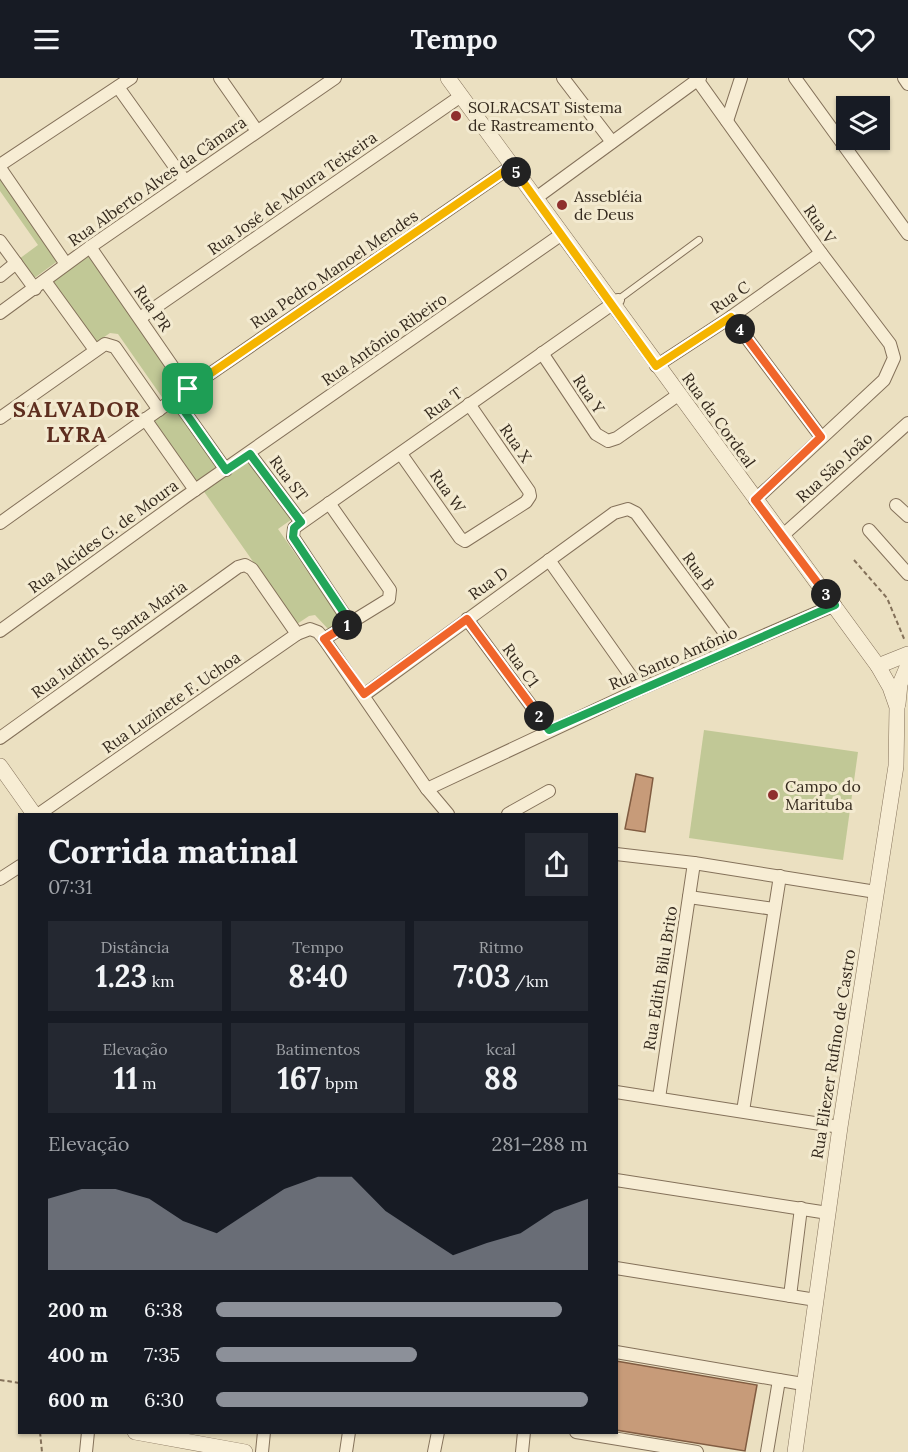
<!DOCTYPE html>
<html lang="pt">
<head>
<meta charset="utf-8">
<style>
  :root { --surface:#171b24; --page:#242831; --text:#f1f3f6; --muted:#9ea1a6; --accent:#8c9099 }
  body { margin:0; font-family:Lora,serif; background:var(--page); color:var(--text); height:100vh; display:flex; flex-direction:column; font-size:22px; white-space:nowrap }
  * { box-sizing:border-box; margin:0 }
  p { font-size:20px; color:var(--muted) }
  .icon { flex:none; width:33px; height:33px; fill:none; stroke:currentColor; stroke-width:2; stroke-linecap:round; stroke-linejoin:round }
  .map { position:relative; flex:1; overflow:hidden }
  .panel { position:absolute; left:18px; top:735px; width:600px; height:621px; display:flex; flex-direction:column; background:var(--surface); border-radius:0px; box-shadow:0 2px 4px #0004 }
  .panel>* { flex:none }
  .buttons { position:absolute; left:836px; top:18px; display:grid; gap:12px }
  .buttons a { display:grid; place-items:center; width:54px; height:54px; border-radius:0px; background:var(--surface); box-shadow:0 2px 4px #0004; font-size:30px }
  .pin { position:absolute; display:grid; place-items:center; width:51px; height:51px; color:#fff; margin:-26px; border-radius:12px; box-shadow:0 3px 9px #0006 }
  .km { position:absolute; width:30px; height:30px; margin:-15px; border-radius:50%; background:#222; color:#fff; font-size:16px; line-height:30px; text-align:center }
  .round { display:grid; place-items:center; flex:none; width:63px; height:63px; border-radius:0px; background:var(--page) }
  .overview { display:flex; align-items:center; justify-content:space-between; height:102px; padding:0 30px }
  h1 { font-size:33px; font-weight:700; line-height:45px }
  .stats { display:grid; grid-template-columns:repeat(3,1fr); gap:9px; height:102px; padding:6px 30px }
  .stats div { display:grid; align-content:center; border-radius:0px; background:var(--page); text-align:center }
  .stats b { font-size:30px; font-weight:700 }
  .stats small { font-size:16px; font-weight:400 }
  .stats p { font-size:16px }
  .chart { height:168px; padding:12px 30px }
  .chart p { display:flex; justify-content:space-between }
  .chart svg { width:100%; height:108px; margin-top:6px; fill:var(--accent); opacity:.7 }
  ul { padding:0 30px; list-style:none; font-size:20px }
  li { display:grid; grid-template-columns:96px 72px 1fr; align-items:center; height:45px }
  li i { height:15px; border-radius:8px; background:var(--accent) }
  header { display:flex; justify-content:space-between; align-items:center; height:78px; padding:0 30px; background:var(--surface); font-size:27px; font-weight:700 }
  .map>svg:first-child { display:block }
</style>
</head>
<body>
<header><svg class="icon" aria-label="menu" viewBox="0 0 24 24"><path d="M4 6h16M4 12h16M4 18h16"/></svg>Tempo<svg class="icon" aria-label="heart" viewBox="0 0 24 24"><path d="M12 20l-8-8c-3-5 5-10 8-4 3-6 11-1 8 4z"/></svg></header>
<div class="map">
<svg width="908" height="1374" viewBox="0 0 908 1374">
  <rect width="100%" height="100%" fill="#ebe0c1"/>
  <g fill="#c1c896">
    <polygon points="0,101 59,182 33,201 19,181 38,167 0,113"/>
    <polygon points="89,173 184,309 164,322 118,256 110,255 94,266 49,200"/>
    <polygon points="176,325 226,395 250,379 295,439 278,451 342,543 329,552 315,537 309,538 297,546 153,341"/>
    <polygon points="704,652 858,674 843,782 689,760"/>
  </g>
  <g fill="#c79b79" stroke="#815c41" stroke-width="1.5">
    <polygon points="636,696 653,700 645,754 625,751"/>
    <polygon points="616,1283 757,1307 745,1373 616,1352"/>
  </g>
  <g fill="none" stroke-linecap="round" stroke-linejoin="round">
    <defs>
      <polyline id="service" points="619,221 699,162"/>
      <g id="minor">
        <polyline points="220,0 257,53"/>
        <polyline points="563,0 612,64"/>
        <polyline points="696,0 821,175 890,266 894,280 884,302 755,422"/>
        <polyline points="795,0 908,156"/>
        <polyline points="904,0 908,6"/>
        <polyline points="118,9 185,103"/>
        <polyline points="727,43 741,0"/>
        <polyline points="0,87 131,0"/>
        <polyline points="0,90 66,186"/>
        <polyline points="536,120 700,0"/>
        <polyline points="0,163 35,211"/>
        <polyline points="90,169 188,311"/>
        <polyline points="0,198 16,185"/>
        <polyline points="45,203 95,272"/>
        <polyline points="0,235 90,169 335,0"/>
        <polyline points="731,239 821,359"/>
        <polyline points="140,240 461,18"/>
        <polyline points="542,275 596,356 608,363 617,360 678,317"/>
        <polyline points="656,288 731,239 821,175"/>
        <polyline points="175,320 226,392"/>
        <polyline points="0,340 105,266 115,269 159,332"/>
        <polyline points="145,341 195,412"/>
        <polyline points="250,376 301,444"/>
        <polyline points="401,376 460,460 465,463 526,424 530,418 529,413 469,326"/>
        <polyline points="896,427 908,438"/>
        <polyline points="0,445 188,311 512,88"/>
        <polyline points="869,452 908,496"/>
        <polyline points="782,458 908,345"/>
        <polyline points="549,482 640,611"/>
        <polyline points="467,541 549,652"/>
        <polyline points="350,545 293,459 294,450 618,222"/>
        <polyline points="0,553 185,419 562,156"/>
        <polyline points="324,561 389,521 390,512 329,425"/>
        <polyline points="364,617 614,435 628,431 636,435 736,570"/>
        <polyline points="0,660 238,489 245,487 252,491 297,556"/>
        <polyline points="427,711 640,611 835,527"/>
        <polyline points="39,736 297,556 310,551 318,554 324,561 427,711 448,736"/>
        <polyline points="508,736 549,713"/>
        <polyline points="616,776 694,785 876,814"/>
        <polyline points="0,801 20,788"/>
        <polyline points="689,819 774,831"/>
        <polyline points="616,1014 840,1049"/>
        <polyline points="659,1020 694,785"/>
        <polyline points="743,1033 780,798"/>
        <polyline points="616,1102 828,1135"/>
        <polyline points="616,1190 816,1222"/>
        <polyline points="790,1218 801,1130"/>
        <polyline points="616,1274 803,1306"/>
        <polyline points="576,1354 697,1374"/>
        <polyline points="86,1374 88,1354"/>
        <polyline points="262,1374 264,1354"/>
        <polyline points="346,1374 349,1354"/>
        <polyline points="434,1374 438,1354"/>
        <polyline points="522,1374 524,1354"/>
        <polyline points="767,1374 779,1302"/>
      </g>
      <g id="tertiary">
        <polyline points="448,0 878,588 890,609 897,629 896,688 840,1049 795,1374"/>
        <polyline points="878,588 908,576"/>
        <polyline points="898,626 900,606 908,587"/>
        <polyline points="0,688 34,736"/>
        <polyline points="135,1354 245,1374"/>
      </g>
    </defs>
    <use href="#service" stroke="#84715a" stroke-width="8"/>
    <use href="#minor" stroke="#84715a" stroke-width="14"/>
    <use href="#tertiary" stroke="#84715a" stroke-width="16"/>
    <g stroke="#84715a" stroke-width="2" stroke-dasharray="4.5 3" stroke-linecap="butt">
      <polyline points="854,482 887,520 905,563"/>
      <polyline points="0,1302 20,1305"/>
      <polyline points="40,1354 42,1374"/>
    </g>
    <use href="#service" stroke="#f7edd4" stroke-width="6"/>
    <use href="#minor" stroke="#f7edd4" stroke-width="12"/>
    <use href="#tertiary" stroke="#f7edd4" stroke-width="15"/>
  </g>
  <g fill="none" stroke-linecap="round" stroke-linejoin="round">
    <defs>
      <polyline id="split-1" points="188,311 175,320 226,392 250,376 301,444 294,450 293,459 350,544 347,547"/>
      <polyline id="split-2" points="347,547 324,561 364,616 467,541 539,638"/>
      <polyline id="split-3" points="539,638 549,652 835,527 826,516"/>
      <polyline id="split-4" points="740,251 821,359 755,422 826,516"/>
      <polyline id="split-5" points="516,94 656,288 731,239 740,251"/>
      <polyline id="split-6" points="188,311 512,88 516,94"/>
    </defs>
    <use href="#split-1" stroke="#fff" stroke-width="12"/>
    <use href="#split-2" stroke="#fff" stroke-width="12"/>
    <use href="#split-3" stroke="#fff" stroke-width="12"/>
    <use href="#split-4" stroke="#fff" stroke-width="12"/>
    <use href="#split-5" stroke="#fff" stroke-width="12"/>
    <use href="#split-6" stroke="#fff" stroke-width="12"/>
    <use href="#split-1" stroke="#22a559" stroke-width="8"/>
    <use href="#split-2" stroke="#f0652b" stroke-width="8"/>
    <use href="#split-3" stroke="#22a559" stroke-width="8"/>
    <use href="#split-4" stroke="#f0652b" stroke-width="8"/>
    <use href="#split-5" stroke="#f5b400" stroke-width="8"/>
    <use href="#split-6" stroke="#f5b400" stroke-width="8"/>
  </g>
  <g fill="#8f2f2d" stroke="#f3ead0" stroke-width="2">
    <circle cx="456" cy="38" r="6"/>
    <circle cx="562" cy="127" r="6"/>
    <circle cx="773" cy="717" r="6"/>
  </g>
  <g text-anchor="middle" dominant-baseline="central" stroke-width="6" stroke-linejoin="round" paint-order="stroke">
    <g font-size="16" fill="#34291d" stroke="#f3ead0" text-anchor="start">
      <text x="468" y="29">SOLRACSAT Sistema<tspan x="468" dy="18">de Rastreamento</tspan></text>
      <text x="574" y="118">Assebléia<tspan x="574" dy="18">de Deus</tspan></text>
      <text x="785" y="708">Campo do<tspan x="785" dy="18">Marituba</tspan></text>
    </g>
    <g font-size="16" fill="#34291d" stroke="#f3ead0">
      <text transform="translate(157 103) rotate(-35)">Rua Alberto Alves da Câmara</text>
      <text transform="translate(292 115) rotate(-35)">Rua José de Moura Teixeira</text>
      <text transform="translate(820 146) rotate(55)">Rua V</text>
      <text transform="translate(334 191) rotate(-34)">Rua Pedro Manoel Mendes</text>
      <text transform="translate(730 219) rotate(-35)">Rua C</text>
      <text transform="translate(153 230) rotate(55)">Rua PR</text>
      <text transform="translate(384 261) rotate(-35)">Rua Antônio Ribeiro</text>
      <text transform="translate(589 316) rotate(56)">Rua Y</text>
      <text transform="translate(443 325) rotate(-36)">Rua T</text>
      <text transform="translate(719 342) rotate(54)">Rua da Cordeal</text>
      <text transform="translate(516 365) rotate(55)">Rua X</text>
      <text transform="translate(834 389) rotate(-42)">Rua São João</text>
      <text transform="translate(289 400) rotate(53)">Rua ST</text>
      <text transform="translate(448 413) rotate(55)">Rua W</text>
      <text transform="translate(103 458) rotate(-36)">Rua Alcides G. de Moura</text>
      <text transform="translate(699 493) rotate(54)">Rua B</text>
      <text transform="translate(488 505) rotate(-36)">Rua D</text>
      <text transform="translate(109 561) rotate(-36)">Rua Judith S. Santa Maria</text>
      <text transform="translate(673 580) rotate(-23)">Rua Santo Antônio</text>
      <text transform="translate(521 587) rotate(54)">Rua C1</text>
      <text transform="translate(171 624) rotate(-35)">Rua Luzinete F. Uchoa</text>
      <text transform="translate(660 900) rotate(-81)">Rua Edith Bilu Brito</text>
      <text transform="translate(833 976) rotate(-81)">Rua Eliezer Rufino de Castro</text>
    </g>
    <g font-size="22" font-weight="bold" letter-spacing="1.5" fill="#5e2e1f" stroke="#f3ead0">
      <text x="77" y="331">SALVADOR<tspan x="77" dy="25">LYRA</tspan></text>
    </g>
  </g>
</svg>
<div class="buttons">
<a><svg class="icon" aria-label="layers" viewBox="0 0 24 24"><path d="M12 4l9 5-9 5-9-5zM3 14l9 5 9-5"/></svg></a>
</div>
<div class="pin" style="left:188px;top:311px;background:#1e9e55"><svg class="icon" aria-label="arrive" viewBox="0 0 24 24"><path d="M6 21V4h12l-3 4 3 4H6"/></svg></div>
<b class="km" style="left:347px;top:547px">1</b>
<b class="km" style="left:539px;top:638px">2</b>
<b class="km" style="left:826px;top:516px">3</b>
<b class="km" style="left:740px;top:251px">4</b>
<b class="km" style="left:516px;top:94px">5</b>
<section class="panel">
<div class="overview"><div><h1>Corrida matinal</h1><p>07:31</p></div><a class="round"><svg class="icon" aria-label="share" viewBox="0 0 24 24"><path d="M12 15V3M7 8l5-5 5 5M5 13v7h14v-7"/></svg></a></div>
<div class="stats">
<div><p>Distância</p><b>1.23<small> km</small></b></div>
<div><p>Tempo</p><b>8:40</b></div>
<div><p>Ritmo</p><b>7:03<small> /km</small></b></div>
</div>
<div class="stats">
<div><p>Elevação</p><b>11<small> m</small></b></div>
<div><p>Batimentos</p><b>167<small> bpm</small></b></div>
<div><p>kcal</p><b>88</b></div>
</div>
<div class="chart"><p><span>Elevação</span>281–288 m</p>
<svg viewBox="0 0 160 44" preserveAspectRatio="none"><path d="M0 44V15L10 11L20 11L30 15L40 24L50 29L60 20L70 11L80 6L90 6L100 20L110 29L120 38L130 33L140 29L150 20L160 15V44z"/></svg>
</div>
<ul>
<li><b>200 m</b>6:38<i style="width:93%"></i></li>
<li><b>400 m</b>7:35<i style="width:54%"></i></li>
<li><b>600 m</b>6:30<i style="width:100%"></i></li>
</ul>
</section>
</div>
</body>
</html>
